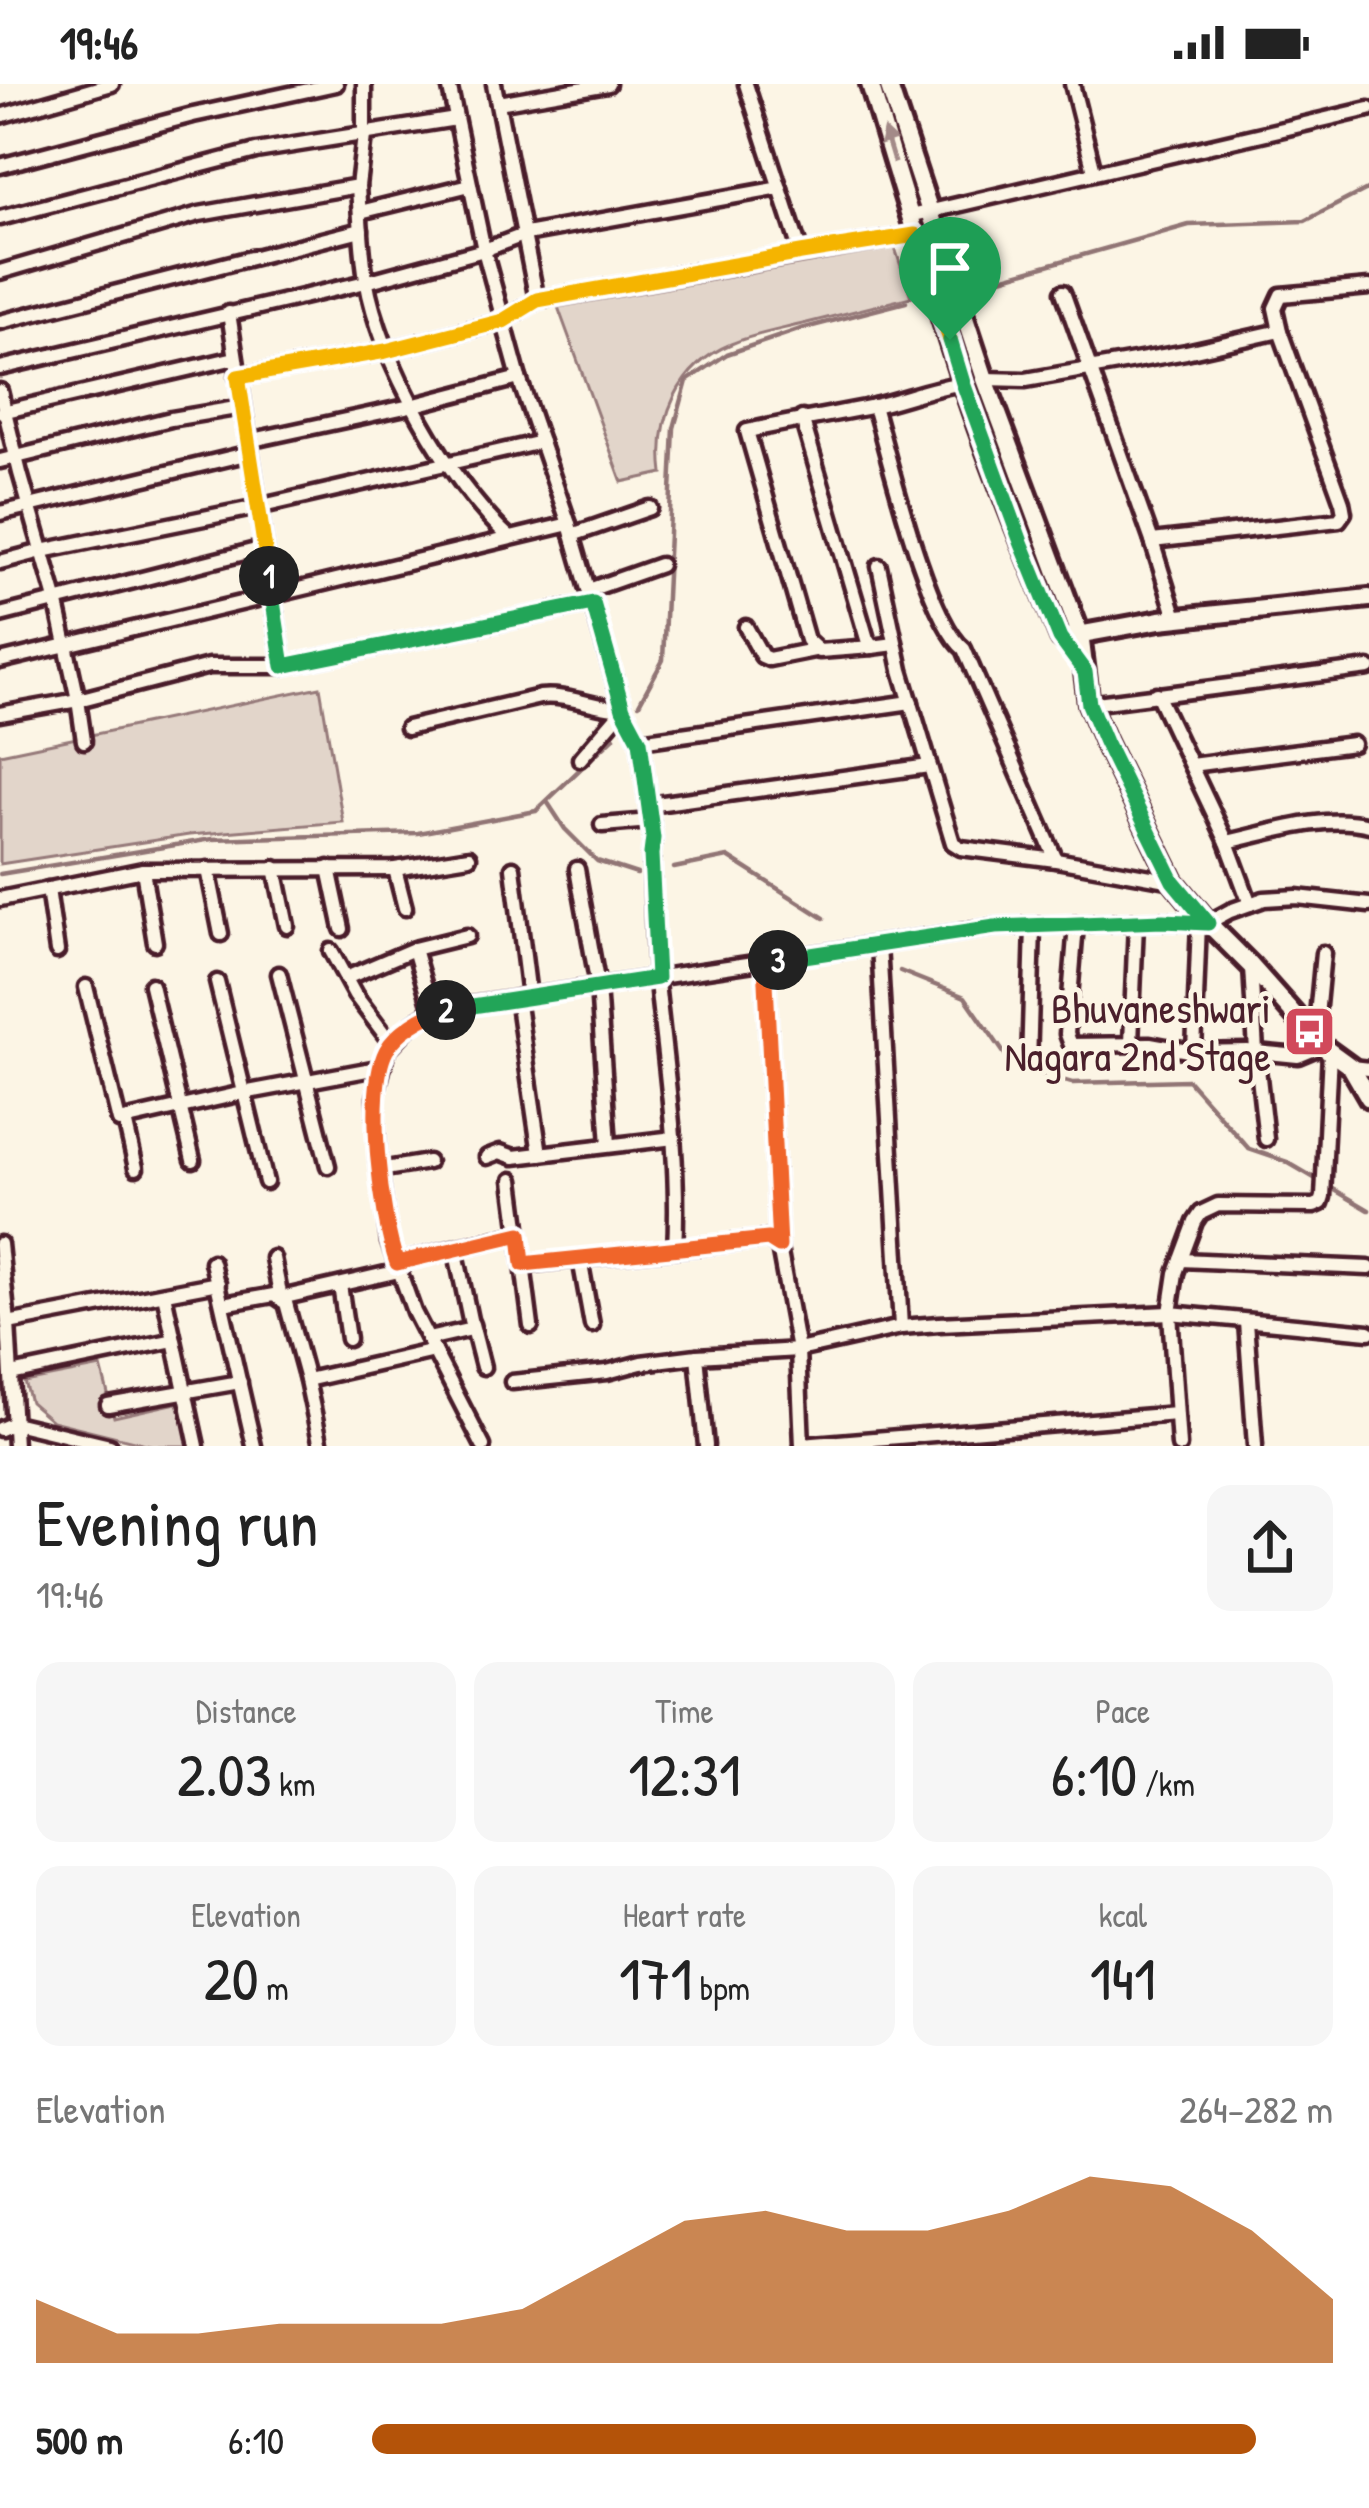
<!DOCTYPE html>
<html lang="en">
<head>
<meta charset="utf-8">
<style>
  :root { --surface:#fff; --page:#f6f6f6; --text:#222; --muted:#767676; --accent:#b45309 }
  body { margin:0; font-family:"Patrick Hand",sans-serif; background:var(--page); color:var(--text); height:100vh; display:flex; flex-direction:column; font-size:45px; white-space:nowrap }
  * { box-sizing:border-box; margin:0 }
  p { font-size:39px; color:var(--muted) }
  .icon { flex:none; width:66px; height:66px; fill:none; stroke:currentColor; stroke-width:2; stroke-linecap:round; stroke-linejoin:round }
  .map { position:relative; height:1362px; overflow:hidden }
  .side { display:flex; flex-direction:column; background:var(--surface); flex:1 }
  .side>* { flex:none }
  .pin { position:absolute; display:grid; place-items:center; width:102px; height:102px; color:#fff; margin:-123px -51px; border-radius:50% 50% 50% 0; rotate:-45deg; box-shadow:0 0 12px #0007 }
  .pin .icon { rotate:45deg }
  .km { position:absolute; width:60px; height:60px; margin:-30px; border-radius:50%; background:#222; color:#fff; font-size:33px; line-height:60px; text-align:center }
  .round { display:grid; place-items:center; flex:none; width:126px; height:126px; border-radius:24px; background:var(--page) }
  .head { display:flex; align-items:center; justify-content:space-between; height:204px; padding:0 36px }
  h1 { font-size:66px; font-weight:600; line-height:90px }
  .figures { display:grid; grid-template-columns:repeat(3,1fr); gap:18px; height:204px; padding:12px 36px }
  .figures div { display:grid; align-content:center; border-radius:24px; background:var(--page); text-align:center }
  .figures b { font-size:60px; font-weight:600 }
  .figures small { font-size:33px; font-weight:400 }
  .figures p { font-size:33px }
  .chart { height:336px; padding:24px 36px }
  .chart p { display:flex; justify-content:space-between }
  .chart svg { width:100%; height:216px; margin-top:12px; fill:var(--accent); opacity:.7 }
  ul { padding:0 36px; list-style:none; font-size:39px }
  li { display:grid; grid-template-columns:192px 144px 1fr; align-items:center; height:90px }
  li i { height:30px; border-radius:15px; background:var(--accent) }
  .status { display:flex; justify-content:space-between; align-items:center; height:84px; padding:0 60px; background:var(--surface); direction:ltr }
  .status svg { height:33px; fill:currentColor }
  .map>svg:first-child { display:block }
</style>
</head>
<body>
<div class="status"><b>19:46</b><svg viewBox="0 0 49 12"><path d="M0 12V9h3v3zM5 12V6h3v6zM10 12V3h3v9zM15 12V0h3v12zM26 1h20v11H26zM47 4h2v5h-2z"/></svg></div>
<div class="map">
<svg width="1369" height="1362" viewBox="0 0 1369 1362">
  <rect width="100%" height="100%" fill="#fcf5e5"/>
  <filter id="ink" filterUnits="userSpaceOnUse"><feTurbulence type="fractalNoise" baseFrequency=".00833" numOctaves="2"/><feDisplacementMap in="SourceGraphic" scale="24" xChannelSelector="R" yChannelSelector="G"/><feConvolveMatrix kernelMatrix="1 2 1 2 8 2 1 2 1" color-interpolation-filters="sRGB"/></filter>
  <g filter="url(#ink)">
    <g fill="#e2d5ca" stroke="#967a7a" stroke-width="3">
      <path d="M 895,164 L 911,213 C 875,222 839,231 803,240 C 779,246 754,250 731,260 C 678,282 656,335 663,389 L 622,398 L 558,223 Z"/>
      <polygon points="320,603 343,738 189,751 0,780 0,670"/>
      <polygon points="101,1283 114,1333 181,1318 191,1362 154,1362 52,1337 30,1318 24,1298"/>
    </g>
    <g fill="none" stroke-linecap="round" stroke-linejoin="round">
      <g stroke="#917474" stroke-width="4.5">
        <polyline points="966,204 1189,141 1305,137 1369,104"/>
        <polyline points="639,620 663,576 674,344 687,297 727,270 801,245 906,218"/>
        <polyline points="548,719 565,745 597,777 637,790"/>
        <polyline points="674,784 728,773 824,834"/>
        <polyline points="0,790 212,755 418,749 536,727 614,653"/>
        <polyline points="900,887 965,913 1006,972 1027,986 1072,999 1188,996 1249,1065 1287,1078 1369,1126"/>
      </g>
      <defs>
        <g id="street">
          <polyline points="449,0 484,166 519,294 569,440"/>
          <polyline points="494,0 537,216 801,169 746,0"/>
          <polyline points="1072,0 1094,87"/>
          <polyline points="498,19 608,0"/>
          <polyline points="0,32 112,0"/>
          <polyline points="0,82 193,31 336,0"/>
          <path d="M 358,102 C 360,133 361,164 366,195 C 380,278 448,398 510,454"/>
          <polyline points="360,128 470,101"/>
          <polyline points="910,132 1369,25"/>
          <polyline points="0,134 256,67 456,35"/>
          <polyline points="801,169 915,151"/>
          <polyline points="0,188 199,130 358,102 364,52 364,0"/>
          <polyline points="1063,208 1152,457 1176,534"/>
          <polyline points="229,229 283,582"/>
          <polyline points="0,238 361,146"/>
          <polyline points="0,284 366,198 484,166 526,150 780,104"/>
          <polyline points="237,293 386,267 503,237 537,216"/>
          <polyline points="985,295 1026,296 1186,268 1280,247"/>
          <polyline points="0,307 20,389 56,515 78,616 209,582 283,582 593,519"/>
          <path d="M 874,322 C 889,373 927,536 964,565 L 1056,776 L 1173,797"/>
          <polyline points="2,328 235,274"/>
          <polyline points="802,334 867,555 872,563 895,560"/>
          <polyline points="248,357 415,321 519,294"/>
          <polyline points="0,377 171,335 242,323"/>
          <polyline points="0,429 250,369"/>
          <polyline points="572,451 650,424"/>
          <polyline points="1152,457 1339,436 1344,429 1342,418 1280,247 1275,224 1281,211 1369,203"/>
          <polyline points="0,478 42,467 258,423 541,358"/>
          <polyline points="879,482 901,586 953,759 961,764 1056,776"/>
          <polyline points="589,506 660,481"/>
          <polyline points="0,531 264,464"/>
          <polyline points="746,543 762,572 769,575 814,566"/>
          <path d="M 872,563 L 819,567 L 807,556 L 747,347 C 788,338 829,331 870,323 C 901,316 931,304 963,299"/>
          <path d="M 0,577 L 569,440 L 623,625 L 640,657 L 653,754 L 651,770 C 652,812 653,856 657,898 C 666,987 680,1075 675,1165 L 768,1155 L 779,1163 L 798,1266 L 802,1362"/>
          <polyline points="1157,610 1227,758 1250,820"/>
          <polyline points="1089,620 1369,584"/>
          <polyline points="0,630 78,616 84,657"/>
          <path d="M 407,644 L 540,613 C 569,610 594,624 623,625"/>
          <polyline points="640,657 911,618"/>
          <polyline points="580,675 623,625"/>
          <polyline points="1191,681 1353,660"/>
          <polyline points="649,721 929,682"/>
          <polyline points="602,741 651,737"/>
          <path d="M 1227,758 C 1273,748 1322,730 1369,741"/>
          <polyline points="275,784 287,842"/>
          <polyline points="329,784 342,845"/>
          <polyline points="513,784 529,912"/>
          <polyline points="208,785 221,850"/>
          <polyline points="395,785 405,824"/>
          <polyline points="577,785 598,902 609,1061"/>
          <polyline points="143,786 155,859"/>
          <polyline points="48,805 57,867"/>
          <polyline points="0,815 143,786 395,785 469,773"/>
          <polyline points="1076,841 1067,950 1071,961 1150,960 1194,968 1247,967 1298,972 1322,962"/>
          <polyline points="879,861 901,1243"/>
          <polyline points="414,865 432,927"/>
          <polyline points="331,867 355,911 392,960"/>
          <polyline points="765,878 779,1163"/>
          <polyline points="1251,883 1256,967 1266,1055"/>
          <polyline points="279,890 328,1082"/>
          <polyline points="346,894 414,865 467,852"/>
          <polyline points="217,898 266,1098"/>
          <polyline points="151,901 193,1076"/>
          <polyline points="86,903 119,1037 243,1009 383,983"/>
          <polyline points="517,914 540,1070"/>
          <polyline points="1315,953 1323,869"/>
          <polyline points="1131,959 1136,839"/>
          <polyline points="1194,968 1199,838"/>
          <polyline points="1029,981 1033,842"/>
          <polyline points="1351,983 1369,985"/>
          <polyline points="125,1036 136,1084"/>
          <polyline points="487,1073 500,1068 514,1073 674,1054"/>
          <polyline points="379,1086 428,1078"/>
          <polyline points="512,1096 531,1242"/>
          <polyline points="0,1160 8,1239 15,1362"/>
          <polyline points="455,1164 520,1150"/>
          <polyline points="273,1174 281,1214 399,1187"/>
          <polyline points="580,1175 592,1241"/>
          <polyline points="1181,1176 1369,1184"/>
          <polyline points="212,1178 254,1362"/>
          <polyline points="397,1179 455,1164 472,1245 428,1255"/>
          <polyline points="523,1181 675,1165"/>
          <polyline points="340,1201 348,1255"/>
          <polyline points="164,1210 197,1362"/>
          <polyline points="223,1220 274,1211 286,1219 307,1296 321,1362"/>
          <polyline points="1246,1238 1255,1362"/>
          <polyline points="8,1239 218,1199"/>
          <polyline points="472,1240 483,1283"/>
          <polyline points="697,1272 706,1362"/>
          <polyline points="11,1290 174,1256"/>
          <polyline points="307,1296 434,1267"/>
          <polyline points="512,1298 607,1288 641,1279 697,1272 798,1266 901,1243 939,1240 1170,1229 1369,1248"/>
          <polyline points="108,1321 240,1298"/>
          <polyline points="0,1345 14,1339 110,1362"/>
          <polyline points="802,1361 1176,1330"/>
          <polyline points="483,1362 414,1228 389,1158 378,1077 375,1014 387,966 412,940 432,927 995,843 1163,837 1208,839 1230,827 1264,815 1297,813 1369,821"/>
          <polyline points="1179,1362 1170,1229 1176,1189 1195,1138 1201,1129 1218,1121 1314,1122 1321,1119 1323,1113 1330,968"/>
        </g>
        <g id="secondary">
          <path d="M 870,0 C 900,100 930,199 962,297 C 991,384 1026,469 1061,554 L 1160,536 L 1369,514"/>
          <polyline points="888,0 985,295 1080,550 1089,620 1105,658 1173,797 1208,839 1251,882 1322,962 1351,983 1369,1014"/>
        </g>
      </defs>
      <use href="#street" stroke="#4a1f2b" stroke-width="21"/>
      <use href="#secondary" stroke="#4a1f2b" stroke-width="26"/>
      <use href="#street" stroke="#fcf5e5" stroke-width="12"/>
      <use href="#secondary" stroke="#fcf5e5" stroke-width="16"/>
    </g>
    <defs><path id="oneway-solid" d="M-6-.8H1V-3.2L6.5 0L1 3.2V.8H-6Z" transform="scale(3)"/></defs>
    <use fill="#a38a88" href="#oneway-solid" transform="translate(889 62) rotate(-107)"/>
  </g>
  <g fill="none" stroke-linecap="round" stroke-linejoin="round" filter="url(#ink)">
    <defs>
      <polyline id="split-1" points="269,492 238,293 386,267 503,237 537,216 801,169 915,151 950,256"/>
      <polyline id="split-2" points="269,492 283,582 593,519 623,625 640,657 653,754 651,770 657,894 446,926"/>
      <path id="split-3" d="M 446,926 C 426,929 396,948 386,967 C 365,1008 381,1135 397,1179 L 520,1150 L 523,1180 L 768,1155 L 779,1162 L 765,878 L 778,876"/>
      <polyline id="split-4" points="778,876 995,843 1163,837 1208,839 1173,797 1105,658 1089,620 1085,588 1060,554 1021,458 963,299 950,256"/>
    </defs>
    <use href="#split-1" stroke="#fff" stroke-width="24"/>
    <use href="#split-2" stroke="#fff" stroke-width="24"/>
    <use href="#split-3" stroke="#fff" stroke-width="24"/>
    <use href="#split-4" stroke="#fff" stroke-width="24"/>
    <use href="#split-1" stroke="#f5b400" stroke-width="15"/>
    <use href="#split-2" stroke="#22a559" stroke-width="15"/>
    <use href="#split-3" stroke="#f0652b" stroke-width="15"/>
    <use href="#split-4" stroke="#22a559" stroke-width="15"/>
  </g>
  <defs>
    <symbol id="bus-square" viewBox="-11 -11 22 22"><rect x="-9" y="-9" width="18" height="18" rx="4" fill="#d1495b" stroke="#fcf5e5"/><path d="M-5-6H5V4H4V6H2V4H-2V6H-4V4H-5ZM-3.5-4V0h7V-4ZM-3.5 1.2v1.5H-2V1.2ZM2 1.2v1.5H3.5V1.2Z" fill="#fff"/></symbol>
  </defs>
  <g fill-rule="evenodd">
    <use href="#bus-square" x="1280" y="918" width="59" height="59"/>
  </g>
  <g text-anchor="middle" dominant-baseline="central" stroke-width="10" stroke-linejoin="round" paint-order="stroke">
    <g font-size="42" fill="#4a1f2b" stroke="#fcf5e5" text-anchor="end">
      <text x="1271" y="923">Bhuvaneshwari<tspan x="1271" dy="48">Nagara 2nd Stage</tspan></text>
    </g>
  </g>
</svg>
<div class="pin" style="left:950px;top:256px;background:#1e9e55"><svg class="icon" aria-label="arrive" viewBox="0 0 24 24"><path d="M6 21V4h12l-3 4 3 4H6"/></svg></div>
<b class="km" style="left:269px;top:492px">1</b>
<b class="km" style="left:446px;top:926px">2</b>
<b class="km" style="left:778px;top:876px">3</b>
</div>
<section class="side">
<div class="head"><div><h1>Evening run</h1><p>19:46</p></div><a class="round"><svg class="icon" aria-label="share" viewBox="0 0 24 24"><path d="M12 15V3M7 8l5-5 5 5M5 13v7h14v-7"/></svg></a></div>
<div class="figures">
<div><p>Distance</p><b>2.03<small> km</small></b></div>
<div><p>Time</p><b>12:31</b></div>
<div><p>Pace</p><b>6:10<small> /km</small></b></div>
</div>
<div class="figures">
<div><p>Elevation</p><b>20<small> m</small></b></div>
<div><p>Heart rate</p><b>171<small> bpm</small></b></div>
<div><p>kcal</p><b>141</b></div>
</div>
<div class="chart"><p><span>Elevation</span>264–282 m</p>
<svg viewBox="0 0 160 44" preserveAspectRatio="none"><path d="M0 44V31L10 38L20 38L30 36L40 36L50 36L60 33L70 24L80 15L90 13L100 17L110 17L120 13L130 6L140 8L150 17L160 31V44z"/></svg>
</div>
<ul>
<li><b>500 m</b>6:10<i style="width:92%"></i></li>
</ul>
</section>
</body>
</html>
